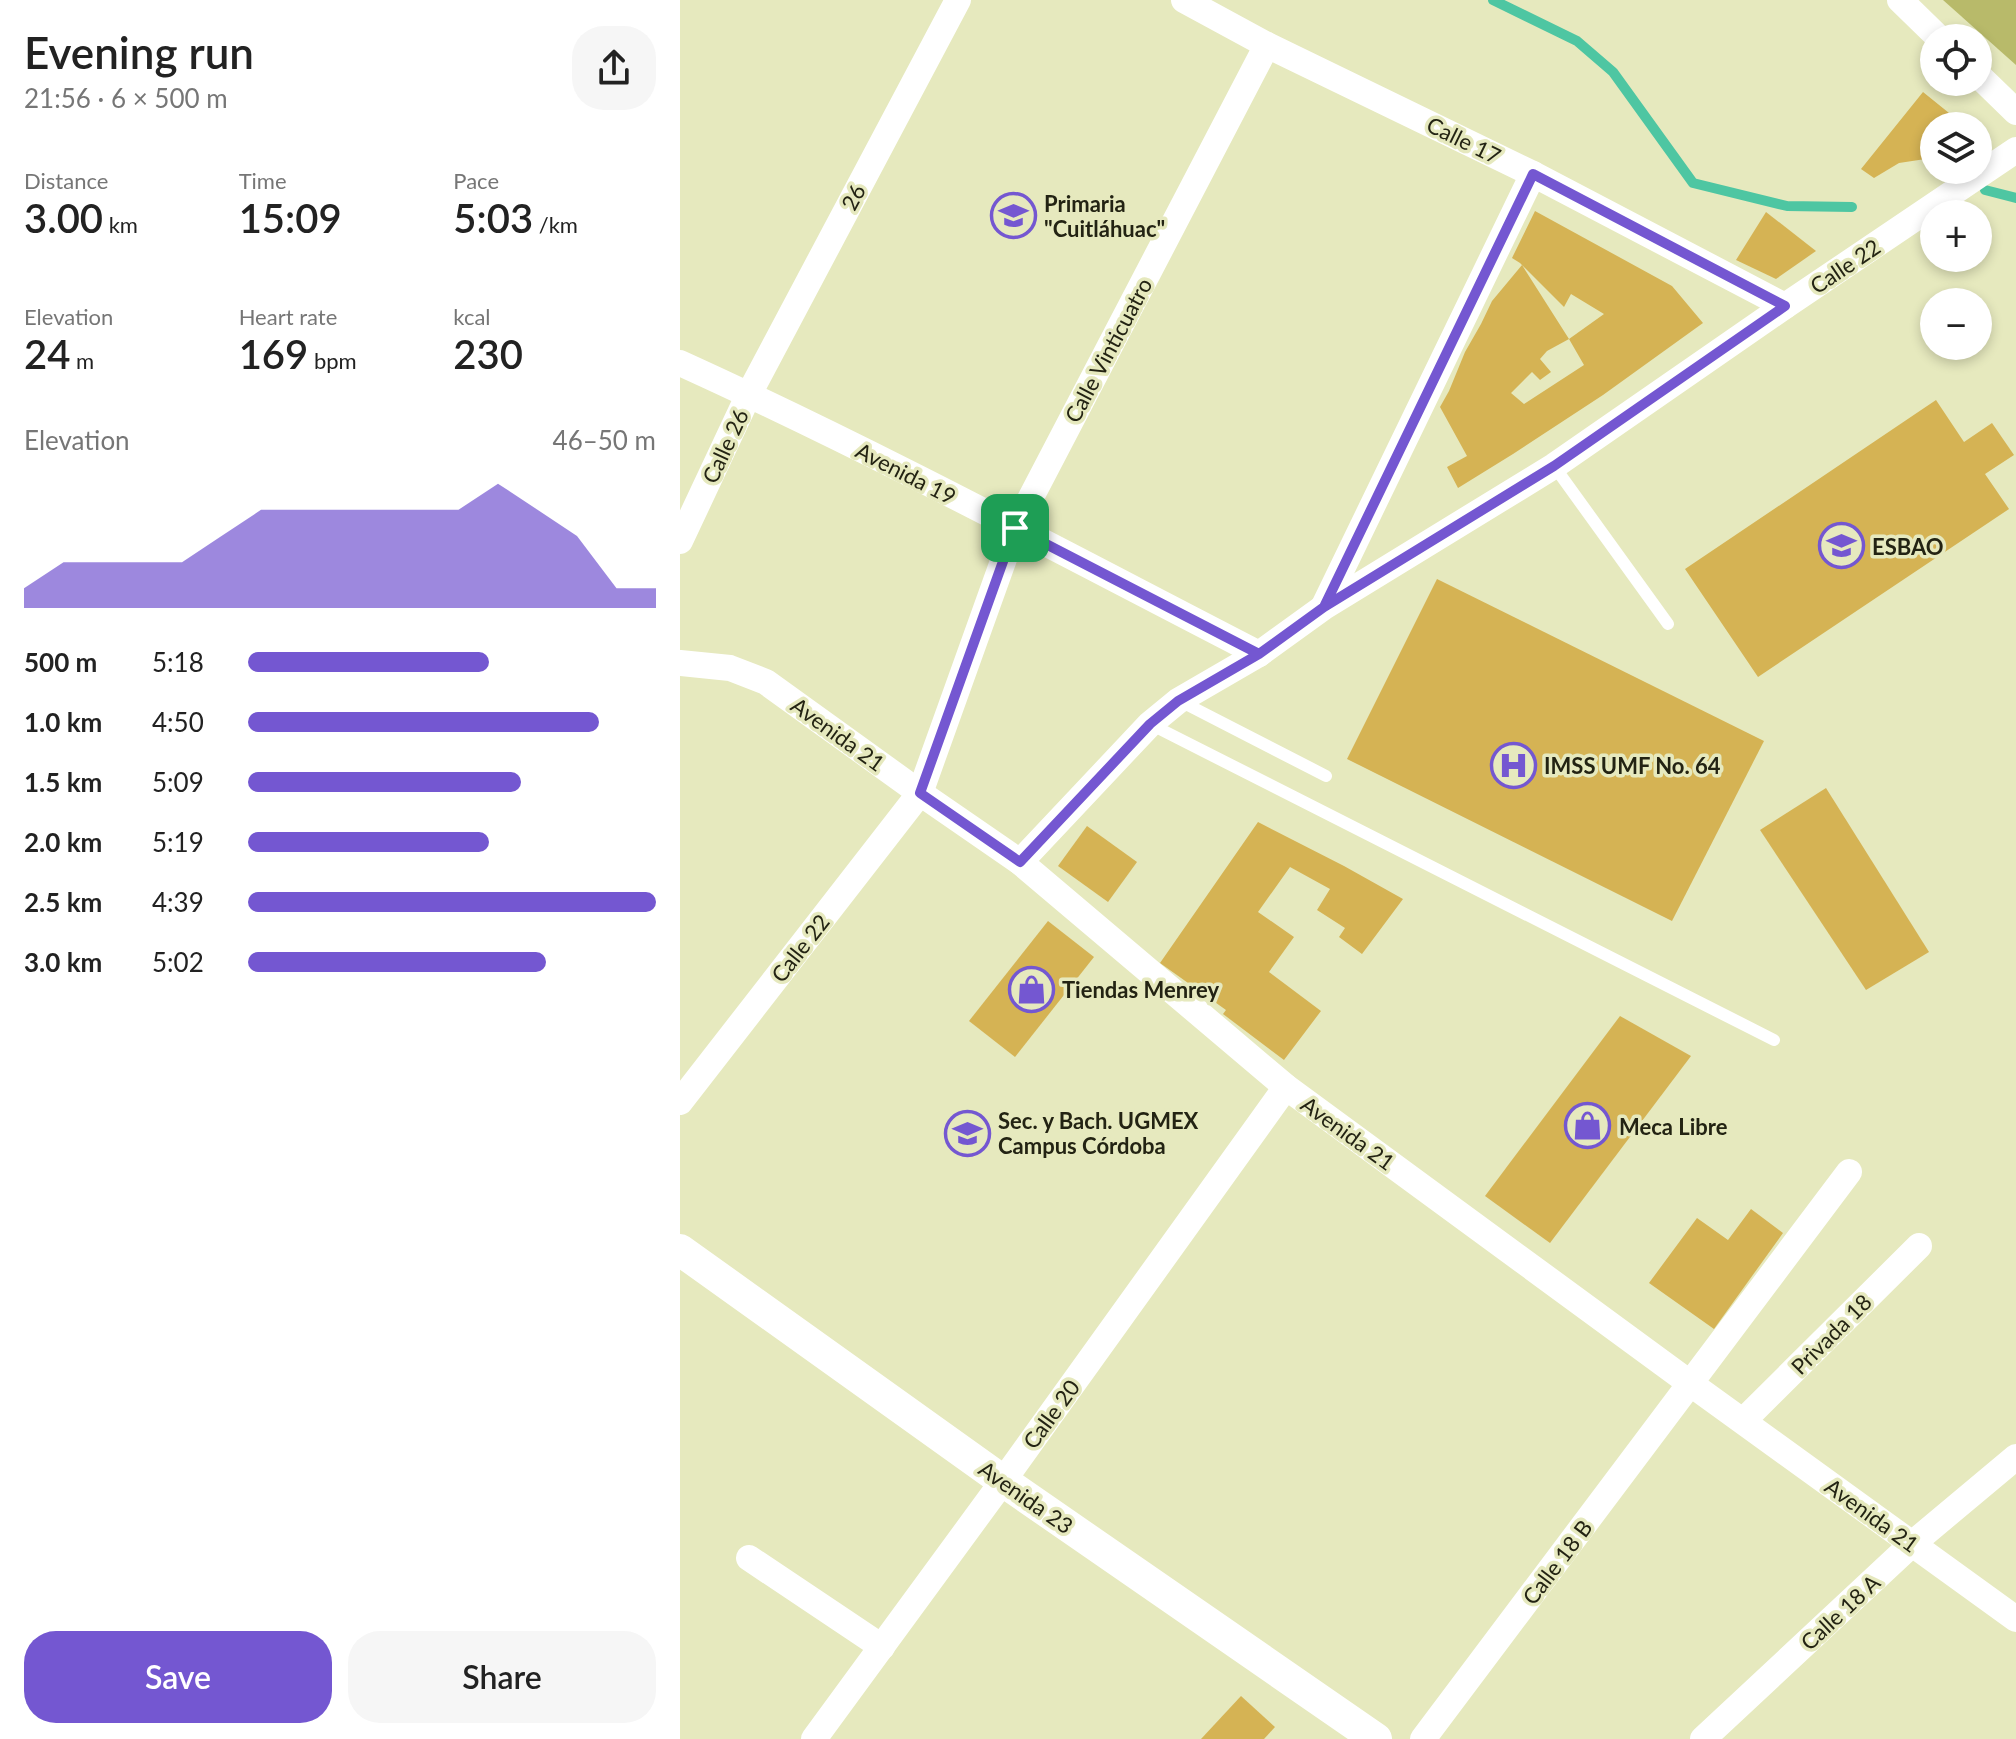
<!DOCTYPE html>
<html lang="en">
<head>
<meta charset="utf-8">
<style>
  :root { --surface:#fff; --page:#f6f6f6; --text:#222; --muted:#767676; --accent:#7457d1 }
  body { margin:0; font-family:Lato,sans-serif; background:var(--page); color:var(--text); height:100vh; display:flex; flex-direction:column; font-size:30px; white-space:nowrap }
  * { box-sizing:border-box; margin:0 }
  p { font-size:26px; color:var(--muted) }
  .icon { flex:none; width:44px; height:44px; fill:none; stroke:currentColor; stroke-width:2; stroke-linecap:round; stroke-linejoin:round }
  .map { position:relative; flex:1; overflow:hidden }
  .sheet { display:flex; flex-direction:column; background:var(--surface); width:680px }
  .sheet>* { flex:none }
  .fabs { position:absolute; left:1240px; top:24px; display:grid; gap:16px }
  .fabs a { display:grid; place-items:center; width:72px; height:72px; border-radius:50%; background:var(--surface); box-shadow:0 4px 12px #0003; font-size:40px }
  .pin { position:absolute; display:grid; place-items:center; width:68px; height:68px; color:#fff; margin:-34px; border-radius:16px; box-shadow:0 4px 12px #0006 }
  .round { display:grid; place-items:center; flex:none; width:84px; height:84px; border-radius:32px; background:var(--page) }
  .headline { display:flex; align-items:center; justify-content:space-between; height:136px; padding:0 24px }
  h1 { font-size:44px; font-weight:600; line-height:60px }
  .figures { display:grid; grid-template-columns:repeat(3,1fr); gap:12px; height:136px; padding:8px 24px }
  .figures div { display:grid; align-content:center }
  .figures b { font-size:40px; font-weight:600 }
  .figures small { font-size:22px; font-weight:400 }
  .figures p { font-size:22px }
  .chart { height:224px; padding:16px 24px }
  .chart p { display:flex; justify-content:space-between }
  .chart svg { width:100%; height:144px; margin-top:8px; fill:var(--accent); opacity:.7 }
  .cta { display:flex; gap:16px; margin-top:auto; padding:16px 24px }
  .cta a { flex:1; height:92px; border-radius:32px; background:var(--accent); color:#fff; font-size:32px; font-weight:600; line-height:92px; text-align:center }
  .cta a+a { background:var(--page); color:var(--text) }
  ul { padding:0 24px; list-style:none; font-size:26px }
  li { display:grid; grid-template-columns:128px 96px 1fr; align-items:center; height:60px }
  li i { height:20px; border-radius:10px; background:var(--accent) }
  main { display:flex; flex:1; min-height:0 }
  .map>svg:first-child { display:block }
</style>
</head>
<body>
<main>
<section class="sheet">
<div class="headline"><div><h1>Evening run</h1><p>21:56 · 6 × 500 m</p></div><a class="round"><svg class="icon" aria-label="share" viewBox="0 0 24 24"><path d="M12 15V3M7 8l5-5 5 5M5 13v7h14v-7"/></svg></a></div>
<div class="figures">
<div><p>Distance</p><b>3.00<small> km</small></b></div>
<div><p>Time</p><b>15:09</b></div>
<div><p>Pace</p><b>5:03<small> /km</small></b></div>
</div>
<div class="figures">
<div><p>Elevation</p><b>24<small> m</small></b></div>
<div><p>Heart rate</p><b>169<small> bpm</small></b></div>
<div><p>kcal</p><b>230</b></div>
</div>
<div class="chart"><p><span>Elevation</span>46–50 m</p>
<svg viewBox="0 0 160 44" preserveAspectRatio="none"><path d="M0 44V38L10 30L20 30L30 30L40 30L50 22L60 14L70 14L80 14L90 14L100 14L110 14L120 6L130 14L140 22L150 38L160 38V44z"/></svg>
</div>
<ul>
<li><b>500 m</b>5:18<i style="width:59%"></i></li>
<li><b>1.0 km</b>4:50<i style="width:86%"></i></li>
<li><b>1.5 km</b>5:09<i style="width:67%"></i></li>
<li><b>2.0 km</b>5:19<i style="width:59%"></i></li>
<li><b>2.5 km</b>4:39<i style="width:100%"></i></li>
<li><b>3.0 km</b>5:02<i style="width:73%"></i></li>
</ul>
<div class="cta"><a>Save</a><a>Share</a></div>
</section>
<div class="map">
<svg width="1336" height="1739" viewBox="0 0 1336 1739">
  <rect width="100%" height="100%" fill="#e6e9be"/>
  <polygon fill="#b8ba6a" points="1263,0 1336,0 1336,65"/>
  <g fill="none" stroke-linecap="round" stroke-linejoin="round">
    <g stroke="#4ec6a2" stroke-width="10">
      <polyline points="813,0 897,41 933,72 1013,183 1107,206 1172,207"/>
      <polyline points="1305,190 1336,198"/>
    </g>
  </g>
  <g fill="#d5b354">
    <polygon points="1243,92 1269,113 1270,126 1254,126 1254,155 1252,158 1219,163 1194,178 1181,169"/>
    <polygon points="855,211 992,286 1023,323 923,395 833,454 778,488 767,467 787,456 760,407 769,391 785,352 801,324 812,301 842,265 889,339 867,351 860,359 871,372 860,380 852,372 831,393 844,404 904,365 889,339 924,314 891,294 884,307 840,263 832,258"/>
    <polygon points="1086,212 1136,251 1096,279 1056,260"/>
    <polygon points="1256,400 1284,442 1312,423 1334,455 1305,474 1329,509 1078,677 1005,569"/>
    <polygon points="757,579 1084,741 992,921 667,759"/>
    <polygon points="1146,788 1249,952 1186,990 1080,830"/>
    <polygon points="578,822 664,866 723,899 682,954 659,937 665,928 637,910 650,889 610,867 578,912 614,937 589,972 641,1011 604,1060 543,1014 546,1010 480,963"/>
    <polygon points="407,826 457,862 428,902 378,866"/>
    <polygon points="368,921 414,957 335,1057 289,1021"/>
    <polygon points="940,1016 1011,1056 870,1243 805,1196"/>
    <polygon points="1071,1209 1103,1233 1034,1329 969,1283 1017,1218 1048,1240"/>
    <polygon points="561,1696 595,1727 584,1739 521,1739"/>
  </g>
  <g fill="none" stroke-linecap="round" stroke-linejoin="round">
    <g stroke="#fff" stroke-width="12">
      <polyline points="874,466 988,624"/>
      <polyline points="500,701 646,776"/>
      <polyline points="470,724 1094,1040"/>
    </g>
    <g stroke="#fff" stroke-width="26">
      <polyline points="504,0 587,45 853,174 1105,306"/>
      <polyline points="1220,0 1259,38"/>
      <polyline points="1298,75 1336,112"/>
      <path d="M 0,363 C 196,452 387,555 579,654"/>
      <polyline points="0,541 69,394 278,0"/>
      <polyline points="644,606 853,174"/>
      <polyline points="0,663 50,668 86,682 240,793 340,862 606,1087 1011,1384 1336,1619"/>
      <polyline points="340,862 470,724 498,701 579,654 644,607 874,466 1105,306 1336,150"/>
      <polyline points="0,1102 240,793 335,528 587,45"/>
      <polyline points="1063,1421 1239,1246"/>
      <polyline points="69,1558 202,1647"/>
      <polyline points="134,1739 323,1481 606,1087"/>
      <polyline points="743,1739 1169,1172"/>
      <polyline points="1023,1739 1232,1544 1336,1457"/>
    </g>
    <polyline stroke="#fff" stroke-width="32" points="0,1250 323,1481 696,1739"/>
  </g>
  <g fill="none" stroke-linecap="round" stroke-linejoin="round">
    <defs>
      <polyline id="route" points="335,528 240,793 340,862 470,724 498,701 579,654 644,607 853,174 1105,306 874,466 644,607 579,654 335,528"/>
    </defs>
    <use href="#route" stroke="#fff" stroke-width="16"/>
    <use href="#route" stroke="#7457d1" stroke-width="10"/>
  </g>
  <defs>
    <symbol id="school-ring" viewBox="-11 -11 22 22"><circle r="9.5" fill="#e6e9be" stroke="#7457d1" stroke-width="1.5"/><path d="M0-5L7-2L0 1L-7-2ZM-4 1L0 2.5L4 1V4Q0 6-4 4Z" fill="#7457d1"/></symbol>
    <symbol id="hospital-ring" viewBox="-11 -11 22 22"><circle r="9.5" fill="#e6e9be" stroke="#7457d1" stroke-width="1.5"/><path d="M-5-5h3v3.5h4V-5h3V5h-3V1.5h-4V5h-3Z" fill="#7457d1"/></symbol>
    <symbol id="shop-ring" viewBox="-11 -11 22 22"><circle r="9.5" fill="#e6e9be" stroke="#7457d1" stroke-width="1.5"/><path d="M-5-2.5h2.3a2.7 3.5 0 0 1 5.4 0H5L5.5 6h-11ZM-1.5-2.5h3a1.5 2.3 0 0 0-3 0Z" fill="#7457d1"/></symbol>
  </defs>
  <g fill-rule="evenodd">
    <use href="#school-ring" x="308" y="190" width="51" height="51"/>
    <use href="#school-ring" x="1136" y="520" width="51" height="51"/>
    <use href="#hospital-ring" x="808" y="740" width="51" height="51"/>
    <use href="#shop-ring" x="326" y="964" width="51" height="51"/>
    <use href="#shop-ring" x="882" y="1100" width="51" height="51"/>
    <use href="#school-ring" x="262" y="1108" width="51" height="51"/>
  </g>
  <g text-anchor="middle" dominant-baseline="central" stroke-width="7" stroke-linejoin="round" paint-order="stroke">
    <g font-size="22" fill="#232313" stroke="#e6e9be">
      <text transform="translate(784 140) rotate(26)">Calle 17</text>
      <text transform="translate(173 197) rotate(-62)">26</text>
      <text transform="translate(1165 266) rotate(-34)">Calle 22</text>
      <text transform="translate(428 350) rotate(-62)">Calle Vinticuatro</text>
      <text transform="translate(45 446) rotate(-65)">Calle 26</text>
      <text transform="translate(226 473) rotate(27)">Avenida 19</text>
      <text transform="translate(158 734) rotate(36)">Avenida 21</text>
      <text transform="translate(120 948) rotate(-52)">Calle 22</text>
      <text transform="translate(668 1133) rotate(36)">Avenida 21</text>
      <text transform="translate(1151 1334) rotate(-45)">Privada 18</text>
      <text transform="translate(371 1414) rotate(-54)">Calle 20</text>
      <text transform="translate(346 1497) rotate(35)">Avenida 23</text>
      <text transform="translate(1192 1515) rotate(36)">Avenida 21</text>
      <text transform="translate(877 1562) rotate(-53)">Calle 18 B</text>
      <text transform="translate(1160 1612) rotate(-43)">Calle 18 A</text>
    </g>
    <g font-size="22" font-weight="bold" fill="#232313" stroke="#e6e9be" text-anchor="start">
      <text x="364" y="203">Primaria<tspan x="364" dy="25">"Cuitláhuac"</tspan></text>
      <text x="1192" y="546">ESBAO</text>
      <text x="864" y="765">IMSS UMF No. 64</text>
      <text x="382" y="989">Tiendas Menrey</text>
      <text x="318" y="1120">Sec. y Bach. UGMEX<tspan x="318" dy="25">Campus Córdoba</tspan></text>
      <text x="939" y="1126">Meca Libre</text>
    </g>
  </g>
</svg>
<div class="fabs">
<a><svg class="icon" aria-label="locate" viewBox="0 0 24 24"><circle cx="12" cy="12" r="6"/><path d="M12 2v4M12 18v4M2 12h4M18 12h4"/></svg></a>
<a><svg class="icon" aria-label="layers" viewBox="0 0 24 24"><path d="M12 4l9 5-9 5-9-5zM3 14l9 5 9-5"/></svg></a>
<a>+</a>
<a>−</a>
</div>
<div class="pin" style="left:335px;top:528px;background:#1e9e55"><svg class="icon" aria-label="arrive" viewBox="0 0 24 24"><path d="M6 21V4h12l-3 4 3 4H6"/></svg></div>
</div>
</main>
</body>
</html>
